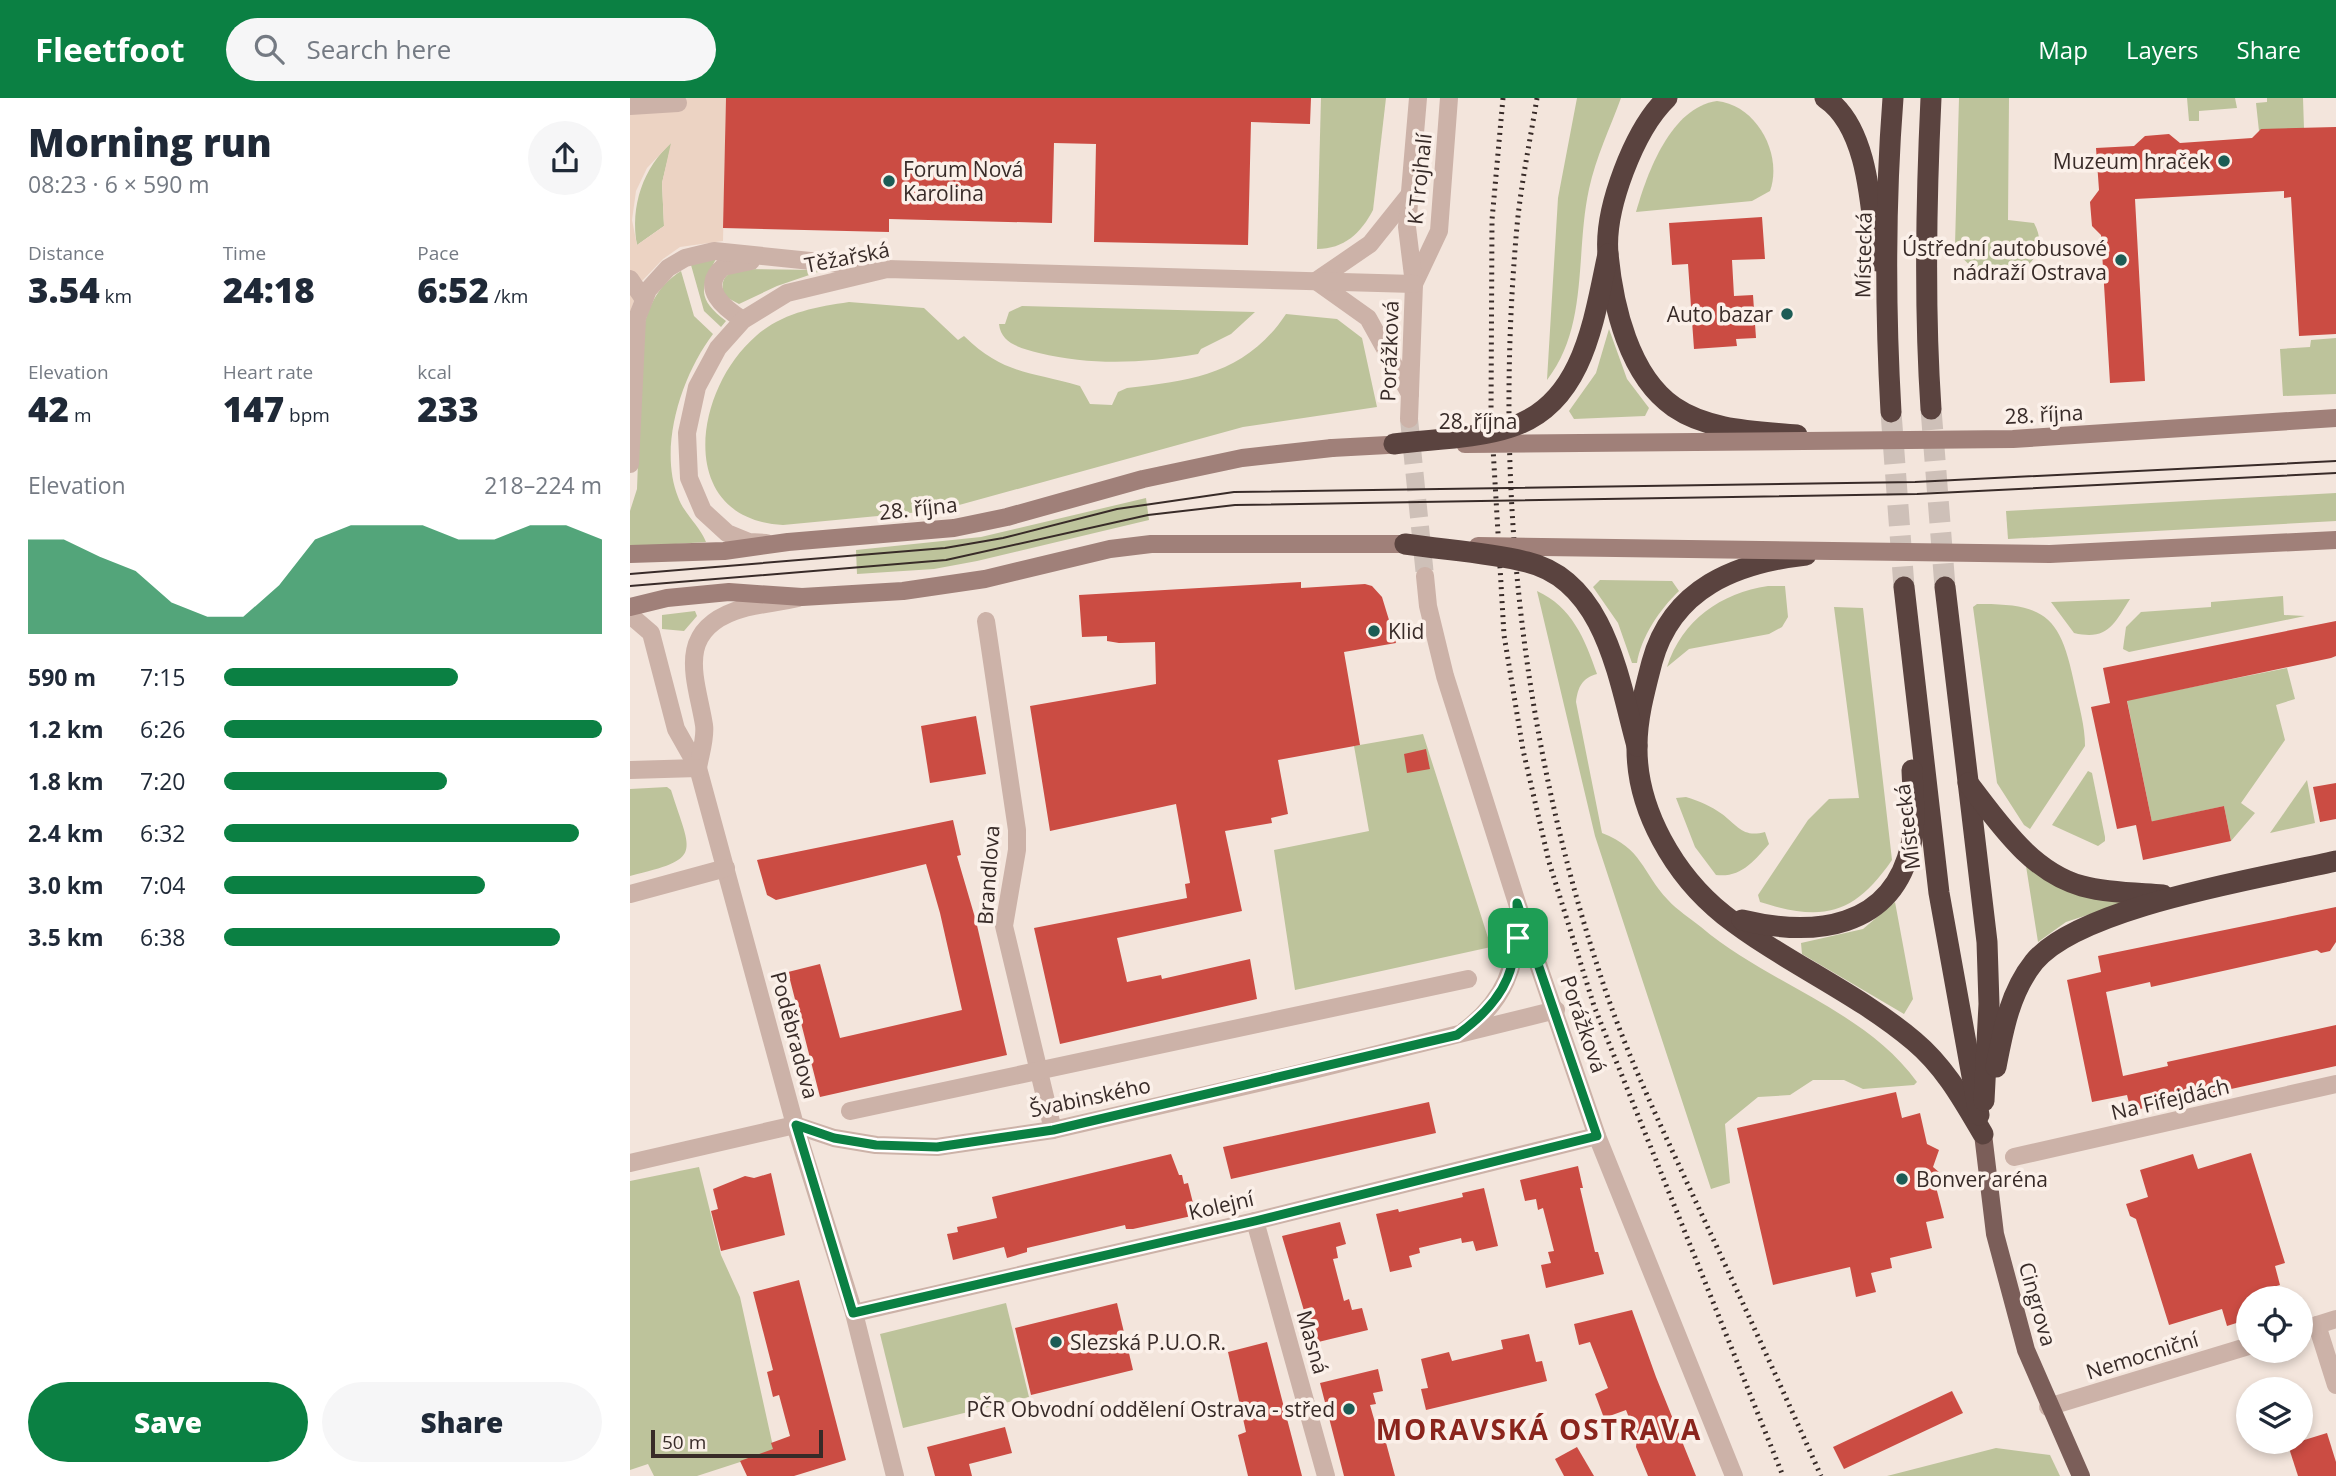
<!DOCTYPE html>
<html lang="en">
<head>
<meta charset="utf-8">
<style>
  :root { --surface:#fff; --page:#f6f6f7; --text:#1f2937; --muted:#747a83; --accent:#0b8043 }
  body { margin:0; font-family:"Open Sans",sans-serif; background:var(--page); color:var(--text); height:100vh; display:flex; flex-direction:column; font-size:26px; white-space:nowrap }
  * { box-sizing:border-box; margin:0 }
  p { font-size:23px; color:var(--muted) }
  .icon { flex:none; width:38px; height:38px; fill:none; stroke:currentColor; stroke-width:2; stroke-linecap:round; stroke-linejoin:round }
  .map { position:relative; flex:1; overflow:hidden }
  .panel { display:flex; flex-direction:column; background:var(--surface); width:630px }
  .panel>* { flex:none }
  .fabs { position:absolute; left:1606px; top:1188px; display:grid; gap:14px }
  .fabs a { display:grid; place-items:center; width:77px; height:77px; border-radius:50%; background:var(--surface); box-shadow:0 4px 10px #0003; font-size:35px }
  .scale { position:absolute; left:21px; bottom:18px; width:172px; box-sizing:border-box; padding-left:7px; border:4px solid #382b28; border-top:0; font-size:19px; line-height:24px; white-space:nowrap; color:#382b28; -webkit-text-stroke:5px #fbf0e9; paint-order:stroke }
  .pin { position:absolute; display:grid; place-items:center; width:60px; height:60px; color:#fff; margin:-30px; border-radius:14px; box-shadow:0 4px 10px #0006 }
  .round { display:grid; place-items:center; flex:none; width:74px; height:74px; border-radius:37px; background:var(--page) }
  .headline { display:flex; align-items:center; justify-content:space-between; height:119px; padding:0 28px }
  h1 { font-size:38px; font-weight:800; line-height:52px }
  .stats { display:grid; grid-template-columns:repeat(3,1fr); gap:10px; height:119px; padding:7px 28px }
  .stats div { display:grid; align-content:center }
  .stats b { font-size:35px; font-weight:800 }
  .stats small { font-size:19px; font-weight:400 }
  .stats p { font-size:19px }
  .chart { height:196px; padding:14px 28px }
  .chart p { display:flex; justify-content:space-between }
  .chart svg { width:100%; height:126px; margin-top:7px; fill:var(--accent); opacity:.7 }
  .action { display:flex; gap:14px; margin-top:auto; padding:14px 28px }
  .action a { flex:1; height:80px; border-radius:42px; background:var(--accent); color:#fff; font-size:28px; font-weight:800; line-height:80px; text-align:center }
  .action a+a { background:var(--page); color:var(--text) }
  ul { padding:0 28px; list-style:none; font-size:23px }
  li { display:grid; grid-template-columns:112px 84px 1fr; align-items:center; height:52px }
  li i { height:18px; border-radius:9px; background:var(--accent) }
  header { display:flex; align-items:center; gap:42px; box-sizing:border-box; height:98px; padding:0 35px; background:var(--accent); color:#fff }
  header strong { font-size:33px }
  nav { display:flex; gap:38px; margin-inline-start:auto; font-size:24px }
  .search { width:490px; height:63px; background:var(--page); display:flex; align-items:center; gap:18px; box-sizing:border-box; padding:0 24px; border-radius:38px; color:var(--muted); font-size:26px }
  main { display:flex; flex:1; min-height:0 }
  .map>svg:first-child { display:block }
</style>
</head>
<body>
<header>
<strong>Fleetfoot</strong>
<div class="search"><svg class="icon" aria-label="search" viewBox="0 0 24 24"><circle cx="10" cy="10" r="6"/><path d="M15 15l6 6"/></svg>Search here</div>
<nav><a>Map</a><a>Layers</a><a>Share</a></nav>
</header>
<main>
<section class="panel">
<div class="headline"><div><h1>Morning run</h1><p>08:23 · 6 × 590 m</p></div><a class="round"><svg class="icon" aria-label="share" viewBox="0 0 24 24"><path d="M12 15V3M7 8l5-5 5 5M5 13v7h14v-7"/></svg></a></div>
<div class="stats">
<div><p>Distance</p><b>3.54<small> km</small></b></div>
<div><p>Time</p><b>24:18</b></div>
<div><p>Pace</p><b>6:52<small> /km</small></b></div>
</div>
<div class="stats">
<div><p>Elevation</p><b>42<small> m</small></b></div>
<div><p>Heart rate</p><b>147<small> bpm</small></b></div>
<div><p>kcal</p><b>233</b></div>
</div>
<div class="chart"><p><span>Elevation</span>218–224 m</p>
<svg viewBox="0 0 160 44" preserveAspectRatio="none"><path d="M0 44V11L10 11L20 17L30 22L40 33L50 38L60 38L70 27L80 11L90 6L100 6L110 6L120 11L130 11L140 6L150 6L160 11V44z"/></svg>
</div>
<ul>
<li><b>590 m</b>7:15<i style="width:62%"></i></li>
<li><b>1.2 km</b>6:26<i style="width:100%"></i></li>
<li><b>1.8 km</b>7:20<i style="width:59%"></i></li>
<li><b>2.4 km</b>6:32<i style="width:94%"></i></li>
<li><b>3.0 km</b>7:04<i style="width:69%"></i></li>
<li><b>3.5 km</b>6:38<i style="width:89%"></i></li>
</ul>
<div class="action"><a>Save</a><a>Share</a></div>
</section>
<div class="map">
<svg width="1706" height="1378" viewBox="0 0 1706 1378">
  <rect width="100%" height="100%" fill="#f3e5dc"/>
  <g fill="#bdc39b">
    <path d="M 691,0 L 756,0 L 743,112 C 731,135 714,151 687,151 Z"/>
    <path d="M 947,0 L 991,0 C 980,30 966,59 959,91 C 945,155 959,228 917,282 L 928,100 Z"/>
    <path d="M 1329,0 L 1379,0 L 1378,122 L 1404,125 C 1431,174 1347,201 1325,147 Z"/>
    <polygon points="1557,0 1605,0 1607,10 1569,13 1569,23 1559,23"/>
    <polygon points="1637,0 1673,0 1674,31 1629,33 1626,5 1637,4"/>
    <path d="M 1087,3 C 1127,7 1153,57 1140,93 L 1122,103 L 1006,114 C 1017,75 1041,9 1087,3 Z"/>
    <path d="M 42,44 L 32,85 L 34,128 L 7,147 C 0,108 13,70 42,44 Z"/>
    <path d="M 86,161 C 70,190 67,201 96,223 L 91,229 L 74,213 L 61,167 Z"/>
    <path d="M 105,171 L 187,172 L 188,174 L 147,188 L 109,206 L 94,198 C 91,184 92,180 105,171 Z"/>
    <path d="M 51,173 L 64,218 L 83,236 C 52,277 28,348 48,399 C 54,416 70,428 76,444 L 0,449 L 0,413 L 7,391 L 13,231 C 20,205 28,188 51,173 Z"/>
    <path d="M 219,204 L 294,210 L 328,242 L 334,238 C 374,277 400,273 450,288 L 460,306 L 482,307 L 488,294 L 497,290 C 563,283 617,275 656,216 L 707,221 L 732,240 L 747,309 L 613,329 L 311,412 L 153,427 C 45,421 63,292 126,238 C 152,215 185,209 219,204 Z"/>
    <path d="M 392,208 L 625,214 L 601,236 L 571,251 L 568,256 C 513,265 464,268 409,255 C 391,250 371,246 369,226 L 375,226 L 379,214 Z"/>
    <polygon points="979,231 997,281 1019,310 1015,318 944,321 939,313 966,275"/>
    <polygon points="1706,240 1706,296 1653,298 1650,251 1680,249 1681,242"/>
    <polygon points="1706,395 1706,423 1378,441 1376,413"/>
    <polygon points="516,400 519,422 347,463 304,471 227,476 226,452 351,439"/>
    <path d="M 970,482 L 1042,483 L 1049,493 C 1030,511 1011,539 1007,565 L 1002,565 L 988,525 L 963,489 Z"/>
    <path d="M 1138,488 L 1155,488 L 1158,519 L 1152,529 L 1139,536 L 1059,551 L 1037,569 C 1052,522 1091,495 1138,488 Z"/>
    <path d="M 907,493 C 942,509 955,541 967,576 C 952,580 948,589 946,604 L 972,735 C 1013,751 1011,773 1038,802 C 1047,812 1060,820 1071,829 C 1138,886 1234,911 1287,984 L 1284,987 L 1233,991 L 1214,982 L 1183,982 L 1160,997 L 1128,999 L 1095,1026 L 1100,1085 L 1081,1091 L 965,738 Z"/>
    <polygon points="1653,498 1654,517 1675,518 1499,554 1493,551 1496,529 1511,514 1581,509 1581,504"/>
    <path d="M 1500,501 C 1484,526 1478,543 1444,535 L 1421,504 Z"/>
    <path d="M 1347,506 C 1419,505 1431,521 1445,589 C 1449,608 1455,628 1455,648 L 1400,731 L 1394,727 L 1367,685 L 1343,509 Z"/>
    <path d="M 1204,509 L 1233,510 L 1262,762 C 1224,817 1193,824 1130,804 L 1128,797 L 1178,722 L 1199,701 L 1229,700 Z"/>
    <polygon points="65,513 67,518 54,533 32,531 32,517"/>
    <polygon points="1657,570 1665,601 1646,607 1655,642 1611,705 1625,715 1601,743 1594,708 1522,724 1497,602"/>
    <polygon points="793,636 861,849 665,892 644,752 739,733 724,648"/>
    <polygon points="1458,673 1462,675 1475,739 1475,743 1468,748 1422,727"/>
    <polygon points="1677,682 1685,725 1640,735"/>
    <path d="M 37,689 L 41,692 C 62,758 73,760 0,778 L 0,691 Z"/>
    <path d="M 1056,699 C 1069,703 1081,708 1092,716 C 1108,728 1113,740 1135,734 L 1139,746 C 1124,763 1111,780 1086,777 L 1065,749 L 1046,700 Z"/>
    <polygon points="1396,768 1494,805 1436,824 1408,844"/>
    <polygon points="1265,804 1283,901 1274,916 1172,856 1171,845 1233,831"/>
    <polygon points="69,1069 91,1157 110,1199 144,1353 67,1378 24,1378 18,1366 0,1372 0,1083"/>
    <polygon points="376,1205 399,1299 273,1330 250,1236"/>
    <polygon points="1366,1350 1420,1357 1430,1378 1257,1378"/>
  </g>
  <path fill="#ecd3c3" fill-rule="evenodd" d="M 0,0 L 96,0 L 93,143 L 50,149 L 33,161 L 11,184 L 0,214 ZM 41,45 L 32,85 L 34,128 L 7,147 L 2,122 L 6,93 L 17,70 Z"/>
  <g fill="#cb4c43">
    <polygon points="96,0 681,0 680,26 621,24 618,147 464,144 466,46 424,45 422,125 259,121 259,134 93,130"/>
    <polygon points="1706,29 1706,236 1669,238 1661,99 1654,100 1654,93 1505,101 1515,283 1480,285 1471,137 1462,128 1460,104 1469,92 1466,50 1504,48 1515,38 1539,36 1550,45 1622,40 1631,31"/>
    <polygon points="1132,119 1135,161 1102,162 1104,198 1123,197 1126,240 1106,241 1107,248 1064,251 1058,166 1042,167 1039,125"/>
    <polygon points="671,484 671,490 735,486 742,488 752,499 766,545 714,554 730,647 648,662 658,716 641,720 642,725 595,733 612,813 487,840 497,884 531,877 532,881 620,861 627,901 430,946 404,830 557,800 555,786 560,785 546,706 420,733 400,608 526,586 525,544 489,545 477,543 477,538 452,539 449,497"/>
    <polygon points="1706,523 1706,558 1701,560 1497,603 1522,724 1519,724 1594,708 1601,743 1513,762 1506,727 1487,731 1461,609 1480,605 1473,570"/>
    <polygon points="346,618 356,676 300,685 291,628"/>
    <polygon points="796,651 800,671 777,675 774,656"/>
    <polygon points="1706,685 1706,721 1690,724 1683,689"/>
    <polygon points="323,722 331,757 327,758 346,823 377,957 190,999 158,874 190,866 210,940 332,912 310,815 296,766 146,802 137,797 127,762"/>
    <polygon points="1706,809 1706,844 1700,853 1691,855 1687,852 1521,889 1520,884 1476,894 1493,978 1538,968 1537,964 1706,927 1706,968 1501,1013 1497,997 1462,1004 1437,882 1471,874 1468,858"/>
    <polygon points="1266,994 1272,1020 1290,1015 1297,1046 1309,1052 1303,1069 1317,1081 1306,1089 1314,1120 1296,1124 1302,1150 1260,1160 1262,1170 1241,1175 1246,1194 1226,1199 1220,1169 1143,1187 1107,1030"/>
    <polygon points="799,1004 806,1035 601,1081 593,1049"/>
    <polygon points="1621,1055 1655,1165 1645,1168 1650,1187 1629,1193 1631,1200 1619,1200 1619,1221 1597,1228 1592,1211 1539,1227 1506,1121 1500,1118 1496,1106 1518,1099 1510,1072 1563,1056 1568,1071"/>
    <polygon points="541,1056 549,1077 552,1077 554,1086 558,1085 566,1117 503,1131 496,1131 495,1127 397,1150 397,1154 377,1160 374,1149 323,1162 317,1136 328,1134 327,1129 367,1120 362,1099"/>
    <polygon points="948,1068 953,1090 950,1090 965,1154 968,1154 974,1176 916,1190 911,1167 921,1165 918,1154 924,1153 913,1110 908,1112 906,1101 895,1103 890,1082"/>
    <polygon points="141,1075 155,1137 91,1153 81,1113 88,1111 83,1091 115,1078 124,1080"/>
    <polygon points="854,1090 868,1148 846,1153 843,1143 832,1145 831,1140 789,1150 790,1155 779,1158 782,1169 760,1174 746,1116 768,1111 769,1114 833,1099 832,1095"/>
    <polygon points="710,1124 716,1146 706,1149 708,1160 703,1161 714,1203 719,1201 722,1212 732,1210 738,1232 680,1246 674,1223 677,1223 652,1138"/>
    <polygon points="169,1182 216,1362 164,1378 117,1378 110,1363 143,1351 141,1345 160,1338 149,1297 143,1299 137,1274 143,1272 123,1194"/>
    <polygon points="487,1205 503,1272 401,1297 385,1230"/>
    <polygon points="1002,1212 1026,1279 1066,1378 1018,1378 1006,1349 1007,1340 996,1312 974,1320 965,1296 978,1290 960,1244 949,1247 944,1226"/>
    <polygon points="899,1236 906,1264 912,1263 917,1283 796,1312 791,1291 798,1290 791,1261 819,1254 822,1263 873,1251 871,1242"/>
    <polygon points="637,1244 656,1317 672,1378 618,1378 608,1337 616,1334 598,1254"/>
    <polygon points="748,1271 753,1293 743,1295 746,1306 740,1307 750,1342 755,1341 765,1378 714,1378 690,1285"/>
    <polygon points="1322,1293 1333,1315 1214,1371 1203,1349"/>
    <polygon points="375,1329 382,1355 339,1366 342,1378 305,1378 297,1349"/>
    <polygon points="1697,1335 1706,1364 1706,1378 1668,1378 1658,1347"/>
    <polygon points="947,1349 964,1378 934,1378 925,1361"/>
  </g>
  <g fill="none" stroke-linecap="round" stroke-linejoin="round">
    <polyline stroke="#cec0b8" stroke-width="18" stroke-dasharray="18 9" stroke-linecap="butt" points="779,321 795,478"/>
    <g stroke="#cec0b8" stroke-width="21" stroke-dasharray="21 10" stroke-linecap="butt">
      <polyline points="1301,311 1315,489"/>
      <polyline points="1261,314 1274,489"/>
    </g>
    <g stroke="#ccb2a8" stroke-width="18">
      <polyline points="0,8 48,5"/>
      <polyline points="0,181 13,200"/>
      <polyline points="686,183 738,220 780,296"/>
      <polyline points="686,183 740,146 780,96"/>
      <polyline points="784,186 809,133 819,0"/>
      <path d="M 113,222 C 94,210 69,190 93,169 L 121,163"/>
      <polyline points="779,321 784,186 777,129 788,0"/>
      <polyline points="0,366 7,220 18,192 38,170 55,160 84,153 239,169"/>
      <polyline points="136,445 119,444 97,435 73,413 59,380 57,335 67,289 88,250 113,222 157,195 257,171 784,186"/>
      <polyline points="795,478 798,508 815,578 887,805 967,1038 1104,1378"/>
      <polyline points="0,517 21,535 46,631 68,670 165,1027 224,1215 265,1378"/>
      <polyline points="356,523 387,732 387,752 374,828 423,1032"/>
      <path d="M 68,670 C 70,657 76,640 74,627 C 67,583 44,535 105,513 C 124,506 148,505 168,500"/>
      <polyline points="0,672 68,670"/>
      <polyline points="0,796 96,770"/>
      <path d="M 834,933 C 874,903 888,868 887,819"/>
      <polyline points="220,1013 838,881"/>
      <polyline points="1384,1059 1706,986"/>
      <polyline points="0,1065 165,1027 204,1040 246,1047 307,1049 423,1032 671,975 926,912"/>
      <polyline points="625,1123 696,1378"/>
      <polyline points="224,1215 625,1123 967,1038"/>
      <polyline points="1687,1227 1706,1287"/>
      <polyline points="1671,1232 1706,1221"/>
      <polyline points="1418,1309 1619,1248"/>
    </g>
    <g stroke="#a08079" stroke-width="18">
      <polyline points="0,456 94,453 158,444 324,430 377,419 513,381 612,360 702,350"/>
      <polyline points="0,509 37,500 99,494 172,499 273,493 355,481 480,451 521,446 775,446"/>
    </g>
    <polyline stroke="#7b5e59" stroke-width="18" points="1353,1036 1365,1136 1396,1252 1451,1378"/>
    <g stroke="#5a433f" stroke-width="21">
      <path d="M 1037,0 C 1004,32 974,111 978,156 C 983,208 999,278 1044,309 C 1079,333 1126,333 1167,337"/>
      <path d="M 1195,0 C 1240,30 1241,114 1247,163"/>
      <path d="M 1301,311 C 1294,208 1296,104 1301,0"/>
      <path d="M 1261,314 C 1255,210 1255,104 1263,0"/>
      <path d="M 1176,457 C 1106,465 1042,490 1022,564 C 1015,591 1007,620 1007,648 C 1006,712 1045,778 1094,817 C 1154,864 1226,894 1284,943 C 1315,969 1333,1002 1353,1036"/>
      <polyline points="1274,489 1309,795 1349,1017"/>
      <polyline points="1315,489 1357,844 1359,906 1354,1003"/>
      <path d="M 1338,685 C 1369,725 1401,774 1452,788 C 1478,795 1506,795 1533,797"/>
      <path d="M 1112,822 C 1183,839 1262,832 1281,747 C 1286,722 1283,697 1282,672"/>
      <path d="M 1366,969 C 1373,932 1380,894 1404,864 C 1450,808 1633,780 1706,763"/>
    </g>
    <g stroke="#382b28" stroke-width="2">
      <polyline points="0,476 315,450 373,440 487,411 604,394 1285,384 1706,363"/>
      <polyline points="0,488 316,462 518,417 605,407 1287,396 1706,375"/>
    </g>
    <g stroke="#382b28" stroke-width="5" stroke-dasharray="2 5" stroke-linecap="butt">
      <polyline points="873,0 862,122 861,316 874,537 893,652 919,764 964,908 1153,1378"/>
      <path d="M 907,0 C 900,43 891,86 887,128 C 864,382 890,634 970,876 C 995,954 1031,1028 1065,1102 C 1108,1194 1150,1286 1191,1378"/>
    </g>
    <g stroke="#a08079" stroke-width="18">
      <polyline points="835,346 1383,341 1706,320"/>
      <polyline points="702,350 776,346"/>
      <polyline points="848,448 1420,456 1706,442"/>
    </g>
    <g stroke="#5a433f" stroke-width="21">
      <path d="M 764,346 C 802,341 845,341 881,329 C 954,306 964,220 978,156"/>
      <path d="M 775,446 C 815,452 858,454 897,464 C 976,483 989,584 1007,648"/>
    </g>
  </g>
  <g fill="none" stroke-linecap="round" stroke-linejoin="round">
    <defs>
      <path id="route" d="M 887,805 L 967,1038 L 625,1123 L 223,1215 L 166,1027 L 204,1040 L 246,1047 L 307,1049 L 423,1032 L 827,937 C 880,899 888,868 887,805 Z"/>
    </defs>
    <use href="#route" stroke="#fff" stroke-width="14"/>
    <use href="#route" stroke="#0b8043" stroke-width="9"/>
  </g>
  <g fill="#1c5c55" stroke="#fbf0e9" stroke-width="2.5">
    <circle cx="1594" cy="63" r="7"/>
    <circle cx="259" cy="83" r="7"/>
    <circle cx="1491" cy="162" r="7"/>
    <circle cx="1157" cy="216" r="7"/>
    <circle cx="744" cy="533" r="7"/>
    <circle cx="1272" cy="1081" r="7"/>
    <circle cx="426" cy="1244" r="7"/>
    <circle cx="719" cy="1311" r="7"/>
  </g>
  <g text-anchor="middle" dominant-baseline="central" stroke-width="7" stroke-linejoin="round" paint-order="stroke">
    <g font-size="21" fill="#382b28" stroke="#fbf0e9" text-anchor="end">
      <text x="1580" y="63">Muzeum hraček</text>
      <text x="273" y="71" text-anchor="start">Forum Nová<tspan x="273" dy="24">Karolina</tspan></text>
      <text x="1477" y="150">Ústřední autobusové<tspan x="1477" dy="24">nádraží Ostrava</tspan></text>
      <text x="1143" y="216">Auto bazar</text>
      <text x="758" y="533" text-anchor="start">Klid</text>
      <text x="1286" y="1081" text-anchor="start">Bonver aréna</text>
      <text x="440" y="1244" text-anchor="start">Slezská P.U.O.R.</text>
      <text x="705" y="1311">PČR Obvodní oddělení Ostrava - střed</text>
    </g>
    <g font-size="21" fill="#382b28" stroke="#fbf0e9">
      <text transform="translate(789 81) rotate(-84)">K Trojhalí</text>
      <text transform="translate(1233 157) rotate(-89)">Místecká</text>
      <text transform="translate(217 159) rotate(-11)">Těžařská</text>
      <text transform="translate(759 253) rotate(-88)">Porážková</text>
      <text transform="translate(1414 316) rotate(-3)">28. října</text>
      <text x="848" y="323">28. října</text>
      <text transform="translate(288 410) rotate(-6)">28. října</text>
      <text transform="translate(1277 729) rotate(-97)">Místecká</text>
      <text transform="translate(358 777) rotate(-86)">Brandlova</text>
      <text transform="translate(954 926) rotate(71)">Porážková</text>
      <text transform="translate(165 937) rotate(75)">Poděbradova</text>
      <text transform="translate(460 999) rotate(-12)">Švabinského</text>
      <text transform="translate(1540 1001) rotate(-13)">Na Fifejdách</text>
      <text transform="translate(591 1107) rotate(-13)">Kolejní</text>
      <text transform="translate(1408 1206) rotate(74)">Cingrova</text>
      <text transform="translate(683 1244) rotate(74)">Masná</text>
      <text transform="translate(1512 1257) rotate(-17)">Nemocniční</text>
    </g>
    <g font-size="28" font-weight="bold" letter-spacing="2" fill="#8b251d" stroke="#fbf0e9">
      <text x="909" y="1331">MORAVSKÁ OSTRAVA</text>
    </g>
  </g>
</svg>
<div class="fabs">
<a><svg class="icon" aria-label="locate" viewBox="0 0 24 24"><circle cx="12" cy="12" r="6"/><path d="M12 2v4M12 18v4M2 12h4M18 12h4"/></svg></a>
<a><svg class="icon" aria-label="layers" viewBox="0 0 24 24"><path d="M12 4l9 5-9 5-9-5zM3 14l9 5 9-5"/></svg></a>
</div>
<div class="scale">50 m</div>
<div class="pin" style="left:888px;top:840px;background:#1e9e55"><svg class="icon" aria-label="arrive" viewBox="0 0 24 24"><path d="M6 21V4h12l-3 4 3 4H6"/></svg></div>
</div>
</main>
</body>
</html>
